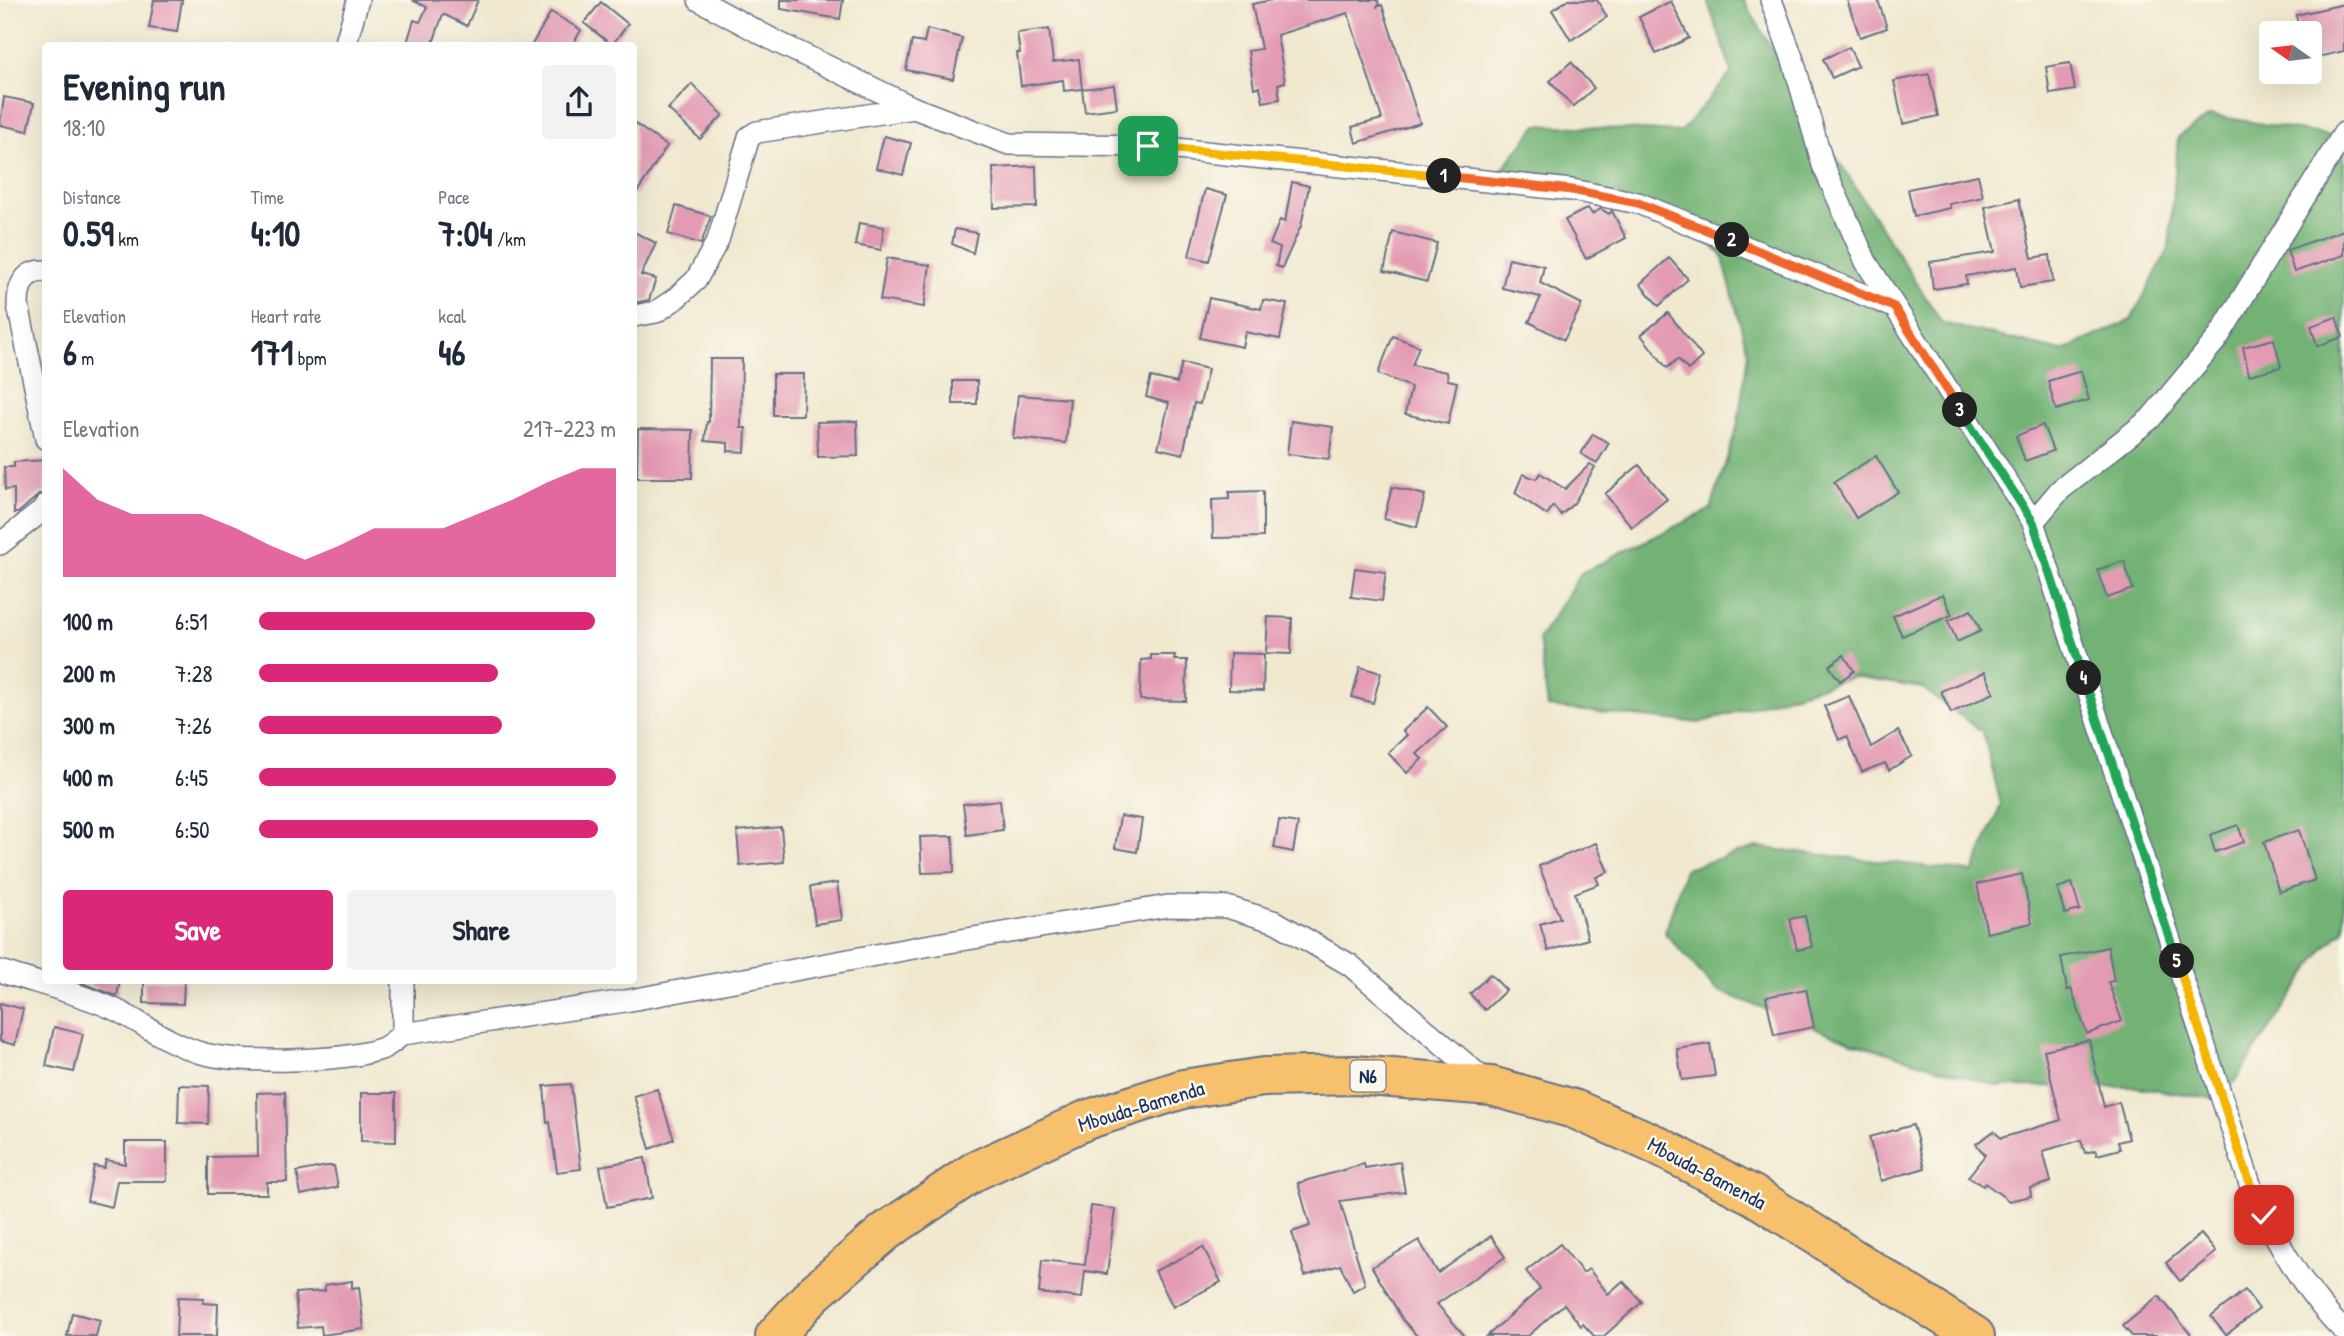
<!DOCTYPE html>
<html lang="en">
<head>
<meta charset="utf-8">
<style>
  :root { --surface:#fff; --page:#f2f2f3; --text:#1f2937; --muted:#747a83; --accent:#db2777 }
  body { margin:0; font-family:"Patrick Hand",sans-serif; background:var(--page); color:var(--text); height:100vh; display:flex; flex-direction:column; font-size:26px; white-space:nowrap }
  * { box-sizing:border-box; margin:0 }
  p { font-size:23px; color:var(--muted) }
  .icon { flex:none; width:38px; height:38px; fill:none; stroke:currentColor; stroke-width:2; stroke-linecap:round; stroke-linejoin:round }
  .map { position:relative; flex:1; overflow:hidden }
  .panel { position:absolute; left:42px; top:42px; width:595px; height:942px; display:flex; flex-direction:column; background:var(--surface); border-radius:7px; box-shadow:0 7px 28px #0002 }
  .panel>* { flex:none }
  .needle { width:46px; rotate:284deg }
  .tools { position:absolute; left:2259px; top:21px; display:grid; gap:14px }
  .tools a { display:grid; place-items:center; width:63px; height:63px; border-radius:7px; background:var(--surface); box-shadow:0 7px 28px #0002; font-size:35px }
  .pin { position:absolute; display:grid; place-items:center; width:60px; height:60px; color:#fff; margin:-30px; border-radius:14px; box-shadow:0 4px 10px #0006 }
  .km { position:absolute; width:35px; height:35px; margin:-18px; border-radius:50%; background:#222; color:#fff; font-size:19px; line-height:35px; text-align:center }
  .round { display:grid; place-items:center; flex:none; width:74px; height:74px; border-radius:7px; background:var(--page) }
  .head { display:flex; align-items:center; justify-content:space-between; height:119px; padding:0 21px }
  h1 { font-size:38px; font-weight:800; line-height:52px }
  .figures { display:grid; grid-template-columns:repeat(3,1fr); gap:10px; height:119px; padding:7px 21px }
  .figures div { display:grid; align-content:center }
  .figures b { font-size:35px; font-weight:800 }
  .figures small { font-size:19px; font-weight:400 }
  .figures p { font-size:19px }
  .chart { height:196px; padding:14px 21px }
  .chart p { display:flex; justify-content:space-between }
  .chart svg { width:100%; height:126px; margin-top:7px; fill:var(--accent); opacity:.7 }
  .button { display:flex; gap:14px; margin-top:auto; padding:14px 21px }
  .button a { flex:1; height:80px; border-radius:7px; background:var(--accent); color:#fff; font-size:28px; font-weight:800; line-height:80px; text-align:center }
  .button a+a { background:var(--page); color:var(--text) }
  ul { padding:0 21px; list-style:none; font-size:23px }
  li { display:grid; grid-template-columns:112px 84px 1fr; align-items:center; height:52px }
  li i { height:18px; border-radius:9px; background:var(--accent) }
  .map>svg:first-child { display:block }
</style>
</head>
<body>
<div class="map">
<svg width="2344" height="1336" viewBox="0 0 2344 1336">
  <rect width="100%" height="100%" fill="#fbf7ec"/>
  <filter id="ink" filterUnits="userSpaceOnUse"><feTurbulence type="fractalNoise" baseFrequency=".0143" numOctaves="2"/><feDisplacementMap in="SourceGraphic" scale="14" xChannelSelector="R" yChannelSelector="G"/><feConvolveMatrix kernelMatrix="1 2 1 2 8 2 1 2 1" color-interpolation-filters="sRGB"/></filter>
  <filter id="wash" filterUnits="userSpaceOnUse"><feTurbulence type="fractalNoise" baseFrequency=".00686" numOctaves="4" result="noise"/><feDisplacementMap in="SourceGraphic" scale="28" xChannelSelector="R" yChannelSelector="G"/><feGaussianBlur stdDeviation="1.57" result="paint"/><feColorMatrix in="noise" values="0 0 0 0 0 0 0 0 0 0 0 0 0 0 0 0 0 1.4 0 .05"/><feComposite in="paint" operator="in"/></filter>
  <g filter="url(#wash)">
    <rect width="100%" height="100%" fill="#f0e9d0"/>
    <polygon fill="#72b274" stroke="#467069" stroke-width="2" points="1707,0 1744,0 1808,113 1942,323 2062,351 2131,320 2169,248 2178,137 2211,115 2344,138 2344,930 2324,948 2222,1100 2137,1087 1998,1086 1852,1042 1716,990 1665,933 1685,869 1756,847 1973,872 2001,805 1983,732 1922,688 1852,677 1699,723 1548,707 1539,639 1581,573 1711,509 1738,423 1748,353 1722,255 1682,220 1493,181 1537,125 1681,132 1732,72"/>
    <g id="blocks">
      <g fill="#e39bb3">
        <polygon points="154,0 182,0 177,32 149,28"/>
        <polygon points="412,0 478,0 467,26 443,14 432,46 406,46 414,20 420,22 427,7"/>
        <polygon points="781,0 843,0 840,19 781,9"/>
        <polygon points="1272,0 1378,0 1379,5 1376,7 1382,5 1420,123 1356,143 1352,127 1382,119 1348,13 1277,35 1285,82 1278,84 1280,99 1263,102 1260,87 1254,88 1248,51 1261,49 1252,4"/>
        <polygon points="1568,0 1597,0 1607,17 1571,40 1552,10"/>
        <polygon points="1847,0 1878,0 1887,28 1860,37"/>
        <polygon points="1671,1 1689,38 1656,54 1639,17"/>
        <polygon points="601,2 628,24 612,45 584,23"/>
        <polygon points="2344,4 2344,51 2310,59 2310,33 2300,33 2296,15"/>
        <polygon points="551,12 581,30 572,46 531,46"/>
        <polygon points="927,29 962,38 953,79 906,70 912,41 924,43"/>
        <polygon points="1049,29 1053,62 1079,59 1082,89 1064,91 1063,80 1021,86 1017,53 1020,53 1017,33"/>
        <polygon points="1849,47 1858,66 1832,78 1823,59"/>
        <polygon points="1571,62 1594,88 1573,107 1550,81"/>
        <polygon points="2070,63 2075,90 2050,94 2046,67"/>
        <polygon points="1929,74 1938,116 1903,124 1894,81"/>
        <polygon points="692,84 723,115 700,139 668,109"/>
        <polygon points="1114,85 1117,108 1085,112 1082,89"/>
        <polygon points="4,97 34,103 28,131 0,125"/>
        <polygon points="634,123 667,146 634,197"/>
        <polygon points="884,136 911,143 903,175 876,168"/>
        <polygon points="1036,166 1037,207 994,208 993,168"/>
        <polygon points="1978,175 1983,197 1949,204 1950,208 1914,216 1908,189"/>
        <polygon points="1292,182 1309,186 1301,226 1282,268 1276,266 1280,248 1270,244 1280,220 1285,222"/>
        <polygon points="1205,189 1227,195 1209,261 1189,256"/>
        <polygon points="2019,199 2032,258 2050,255 2053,282 2020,287 2017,267 1966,276 1967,284 1933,289 1930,262 1995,252 1985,207"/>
        <polygon points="676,206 711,216 701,244 668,234"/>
        <polygon points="1588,208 1592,214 1601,209 1609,214 1612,211 1626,238 1586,259 1565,220"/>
        <polygon points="859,223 884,227 881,250 855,245"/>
        <polygon points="955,229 977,233 973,253 952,244"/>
        <polygon points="2344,230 2344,255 2294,272 2287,250"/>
        <polygon points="634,232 656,243 641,275 656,279 649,300 634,303"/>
        <polygon points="1393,232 1437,243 1427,282 1384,271"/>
        <polygon points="887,258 930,265 924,307 880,300"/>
        <polygon points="1509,258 1544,266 1540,283 1582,304 1564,340 1529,322 1541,297 1502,288"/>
        <polygon points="1669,258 1688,279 1659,306 1640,284"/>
        <polygon points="1209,298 1261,309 1263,300 1287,304 1280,339 1245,332 1242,347 1200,338"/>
        <polygon points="1668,313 1702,357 1688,370 1678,359 1667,368 1641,335"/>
        <polygon points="2336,317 2343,337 2317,346 2311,326"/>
        <polygon points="1393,336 1419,346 1412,365 1447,372 1448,380 1457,382 1448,424 1405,414 1411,387 1378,374"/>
        <polygon points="2274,339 2281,367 2249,375 2243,347"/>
        <polygon points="710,359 742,359 741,428 746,428 745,452 728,451 728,443 705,441 707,422 709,422"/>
        <polygon points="1182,363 1208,369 1200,404 1194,403 1183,454 1158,448 1169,403 1146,397 1151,377 1177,383"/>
        <polygon points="2081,371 2089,400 2056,410 2048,381"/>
        <polygon points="773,374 804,374 803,415 773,415"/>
        <rect x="953" y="381" width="24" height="23"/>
        <polygon points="1018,395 1070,399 1066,443 1013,438"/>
        <polygon points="857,421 858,456 818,457 817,422"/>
        <polygon points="1291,421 1333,427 1329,459 1287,454"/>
        <polygon points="2043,425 2053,451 2025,461 2016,436"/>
        <polygon points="638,429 693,430 692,478 637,478"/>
        <polygon points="1593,434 1609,443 1597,463 1581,454"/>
        <polygon points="1876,456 1898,492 1856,518 1834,482"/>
        <polygon points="46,460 46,492 40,494 18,513 14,513 14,489 5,490 4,467 14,467 14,462"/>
        <polygon points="1590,464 1595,467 1574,503 1561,515 1553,506 1547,515 1515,493 1523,474 1536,479 1540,473 1565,489"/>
        <polygon points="1639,465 1667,499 1632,527 1605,494"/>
        <polygon points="1392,487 1425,495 1417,527 1384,519"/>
        <polygon points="1263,491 1263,537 1213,538 1212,500 1229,499 1229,492"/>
        <polygon points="2124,561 2133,589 2107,598 2097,570"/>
        <polygon points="1355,568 1386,572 1382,601 1351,597"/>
        <polygon points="1943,594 1952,615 1902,636 1893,616"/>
        <polygon points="1971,610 1981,631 1957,642 1948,621"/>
        <polygon points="1268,617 1292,618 1291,654 1266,653"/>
        <polygon points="1230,653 1264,654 1263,691 1229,690"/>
        <polygon points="1151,655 1175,655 1174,660 1187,660 1186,701 1140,700 1141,660 1151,659"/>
        <polygon points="1844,655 1854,671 1840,681 1829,666"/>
        <polygon points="1360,667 1381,673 1373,703 1352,697"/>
        <polygon points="1985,672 1994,693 1951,713 1941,691"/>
        <polygon points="1849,696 1871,747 1898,731 1912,756 1889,770 1885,763 1862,772 1847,736 1839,740 1824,706"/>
        <polygon points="1428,707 1447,727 1417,754 1422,759 1407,773 1388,753 1407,735 1403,731"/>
        <polygon points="1000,800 1003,830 967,835 963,804"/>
        <polygon points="1120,816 1142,819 1137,852 1115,848"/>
        <polygon points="1279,820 1298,823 1293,852 1274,848"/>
        <polygon points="2238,825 2244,842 2215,852 2210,835"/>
        <polygon points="781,827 784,862 740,866 737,831"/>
        <polygon points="2299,830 2315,880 2279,892 2264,842"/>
        <polygon points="953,836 954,872 922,873 920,837"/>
        <polygon points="1596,843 1608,872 1596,877 1599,884 1575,893 1588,939 1548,951 1540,924 1560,918 1539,866"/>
        <polygon points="2022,874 2032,923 1987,933 1977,884"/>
        <polygon points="837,883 842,920 815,924 810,887"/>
        <polygon points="2072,883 2080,910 2065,914 2057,888"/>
        <polygon points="1805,916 1812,947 1797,950 1790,919"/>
        <polygon points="2108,947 2114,981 2108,982 2122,1021 2087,1034 2071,989 2067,990 2061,957"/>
        <polygon points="1490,974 1506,990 1485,1010 1470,994"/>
        <polygon points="74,980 120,980 117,996"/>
        <polygon points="144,980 184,980 183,1004 144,1003"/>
        <polygon points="1806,989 1814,1027 1774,1035 1766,997"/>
        <polygon points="0,1003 23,1009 15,1045 0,1041"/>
        <polygon points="54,1027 83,1034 74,1072 46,1066"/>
        <polygon points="2089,1040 2104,1107 2119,1102 2129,1139 2118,1142 2120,1149 2097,1155 2096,1150 2085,1153 2081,1140 2043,1151 2051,1182 2030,1188 2031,1196 2009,1201 1985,1183 1983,1186 1968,1177 1985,1155 1976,1144 1994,1131 2001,1138 2061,1120 2044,1050"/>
        <polygon points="1710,1044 1715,1076 1682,1080 1677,1049"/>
        <polygon points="571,1084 581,1169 557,1172 550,1122 547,1123 544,1086"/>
        <polygon points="179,1085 209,1086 208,1124 178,1123"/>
        <polygon points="657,1089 674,1139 650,1149 634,1096"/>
        <polygon points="285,1092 287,1182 267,1182 267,1194 208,1194 208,1157 258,1156 257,1093"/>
        <polygon points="361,1093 396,1093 396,1142 361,1141"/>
        <polygon points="1913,1125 1925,1168 1881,1181 1869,1137"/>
        <polygon points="125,1142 167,1142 167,1181 117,1181 112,1207 87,1201 94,1166 104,1168 106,1160 125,1164"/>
        <polygon points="645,1158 652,1198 607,1207 600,1166"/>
        <polygon points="1400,1162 1405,1192 1340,1201 1365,1284 1353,1291 1340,1265 1305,1276 1292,1232 1310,1226 1298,1183 1364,1164 1365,1168"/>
        <polygon points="327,1166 334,1166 338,1187 301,1195 297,1172"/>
        <polygon points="1091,1206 1115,1209 1107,1274 1085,1271 1082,1298 1039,1293 1042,1260 1085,1265"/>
        <polygon points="2201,1234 2216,1252 2180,1281 2166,1263"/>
        <polygon points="1491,1236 1505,1257 1437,1304 1465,1336 1417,1336 1403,1320 1372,1267 1419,1240 1438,1273"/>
        <polygon points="1560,1244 1583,1273 1589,1269 1608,1294 1623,1281 1642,1302 1604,1336 1594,1336 1583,1324 1581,1326 1564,1304 1528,1336 1487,1336 1540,1289 1526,1271"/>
        <polygon points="1203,1247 1221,1282 1173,1307 1155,1271"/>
        <polygon points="352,1281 352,1288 359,1287 364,1329 322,1335 321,1326 298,1328 295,1293 325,1291 325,1285"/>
        <polygon points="2245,1290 2259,1309 2226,1335 2211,1317"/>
        <polygon points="2159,1296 2192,1336 2132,1336 2123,1326"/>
        <polygon points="178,1297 204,1298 203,1303 218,1304 217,1336 176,1336"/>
        <polygon points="72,1313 100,1320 96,1336 67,1336"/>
      </g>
    </g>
  </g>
  <g filter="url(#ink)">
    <use href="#blocks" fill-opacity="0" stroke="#667086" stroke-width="2"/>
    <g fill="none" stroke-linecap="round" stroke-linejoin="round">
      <defs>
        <g id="street">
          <polyline points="699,0 777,42 914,108 1009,144 1148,146 1572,190 1638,203 1894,307"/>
          <path d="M 1771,0 L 1793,60 L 1823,165 L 1866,262 L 2033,522 L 2250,1184 C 2273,1236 2303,1291 2344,1331"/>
          <polyline points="345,46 358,0"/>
          <path d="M 46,271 C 24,270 18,286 18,305 L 46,439"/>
          <polyline points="634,316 656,312 675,299 696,280 718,240 749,137 757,132 914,108"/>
          <polyline points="2033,522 2060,490 2150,419 2217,339 2344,133"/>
          <polyline points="0,544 42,511 46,505"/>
          <path d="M 0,971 C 36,983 83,994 116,1010 C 144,1024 170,1044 201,1053 C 242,1064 341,1062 381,1049 C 389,1046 396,1039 403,1034 L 625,1001 L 925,946 L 1168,906 L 1227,907 L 1276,922 L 1350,965 L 1487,1082"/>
          <polyline points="403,1034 403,980"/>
        </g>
        <polyline id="highway" points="775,1336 813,1294 885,1232 975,1171 1086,1120 1183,1089 1264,1077 1355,1075 1491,1086 1574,1109 1650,1142 1753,1195 1975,1336"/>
      </defs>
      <use href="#street" stroke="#667086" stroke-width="24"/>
      <use href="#highway" stroke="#667086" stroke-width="42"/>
      <use href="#street" stroke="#fff" stroke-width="21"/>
      <use href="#highway" stroke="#f7c06c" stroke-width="38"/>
    </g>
  </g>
  <g fill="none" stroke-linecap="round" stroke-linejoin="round" filter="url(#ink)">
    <defs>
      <polyline id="split-1" points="1148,146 1444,176"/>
      <polyline id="split-2" points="1444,176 1572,190 1638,203 1732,240"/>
      <polyline id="split-3" points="1732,240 1894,307 1960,410"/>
      <polyline id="split-4" points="1960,410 2033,522 2084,678"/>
      <polyline id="split-5" points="2084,678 2177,961"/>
      <polyline id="split-6" points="2177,961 2250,1184 2264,1215"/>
    </defs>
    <use href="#split-1" stroke="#fff" stroke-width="14"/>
    <use href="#split-2" stroke="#fff" stroke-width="14"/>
    <use href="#split-3" stroke="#fff" stroke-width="14"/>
    <use href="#split-4" stroke="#fff" stroke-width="14"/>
    <use href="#split-5" stroke="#fff" stroke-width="14"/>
    <use href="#split-6" stroke="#fff" stroke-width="14"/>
    <use href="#split-1" stroke="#f5b400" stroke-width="9"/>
    <use href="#split-2" stroke="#f0652b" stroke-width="9"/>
    <use href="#split-3" stroke="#f0652b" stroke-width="9"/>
    <use href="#split-4" stroke="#22a559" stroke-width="9"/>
    <use href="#split-5" stroke="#22a559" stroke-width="9"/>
    <use href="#split-6" stroke="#f5b400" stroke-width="9"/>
  </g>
  <g text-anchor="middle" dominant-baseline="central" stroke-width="5" stroke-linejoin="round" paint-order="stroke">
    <rect fill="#fbf7ec" stroke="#5e6b89" stroke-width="2" x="1350.5" y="1060.5" width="35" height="31" rx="5"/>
    <g font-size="19" font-weight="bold" fill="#1b2f5e">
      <text x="1368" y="1076">N6</text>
    </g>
    <g font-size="21" fill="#1b2f5e" stroke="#fbf7ec">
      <text transform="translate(1141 1106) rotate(-17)">Mbouda-Bamenda</text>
      <text transform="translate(1707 1173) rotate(28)">Mbouda-Bamenda</text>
    </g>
  </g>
</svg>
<div class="tools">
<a><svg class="needle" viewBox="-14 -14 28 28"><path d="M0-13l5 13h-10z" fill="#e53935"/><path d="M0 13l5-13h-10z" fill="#747a83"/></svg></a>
</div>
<div class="pin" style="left:1148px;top:146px;background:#1e9e55"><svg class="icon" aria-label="arrive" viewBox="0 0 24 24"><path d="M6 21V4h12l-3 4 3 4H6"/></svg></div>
<div class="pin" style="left:2264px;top:1215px;background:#d93025"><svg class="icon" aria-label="check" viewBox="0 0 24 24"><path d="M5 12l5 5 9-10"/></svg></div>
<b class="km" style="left:1444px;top:176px">1</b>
<b class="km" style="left:1732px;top:240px">2</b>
<b class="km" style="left:1960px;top:410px">3</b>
<b class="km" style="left:2084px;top:678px">4</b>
<b class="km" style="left:2177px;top:961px">5</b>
<section class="panel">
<div class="head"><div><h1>Evening run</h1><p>18:10</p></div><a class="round"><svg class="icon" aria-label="share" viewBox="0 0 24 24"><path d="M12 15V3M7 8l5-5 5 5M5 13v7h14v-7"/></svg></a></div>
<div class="figures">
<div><p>Distance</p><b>0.59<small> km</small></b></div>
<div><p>Time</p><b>4:10</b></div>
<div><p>Pace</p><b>7:04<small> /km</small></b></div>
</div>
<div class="figures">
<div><p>Elevation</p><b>6<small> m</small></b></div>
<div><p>Heart rate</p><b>171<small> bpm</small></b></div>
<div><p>kcal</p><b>46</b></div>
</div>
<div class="chart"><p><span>Elevation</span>217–223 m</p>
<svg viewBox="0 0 160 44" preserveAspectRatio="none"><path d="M0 44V6L10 17L20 22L30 22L40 22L50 27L60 33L70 38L80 33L90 27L100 27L110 27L120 22L130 17L140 11L150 6L160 6V44z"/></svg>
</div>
<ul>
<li><b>100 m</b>6:51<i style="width:94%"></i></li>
<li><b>200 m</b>7:28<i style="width:67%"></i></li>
<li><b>300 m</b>7:26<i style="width:68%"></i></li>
<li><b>400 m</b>6:45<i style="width:100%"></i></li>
<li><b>500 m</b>6:50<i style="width:95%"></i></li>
</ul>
<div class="button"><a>Save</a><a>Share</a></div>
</section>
</div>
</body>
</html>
